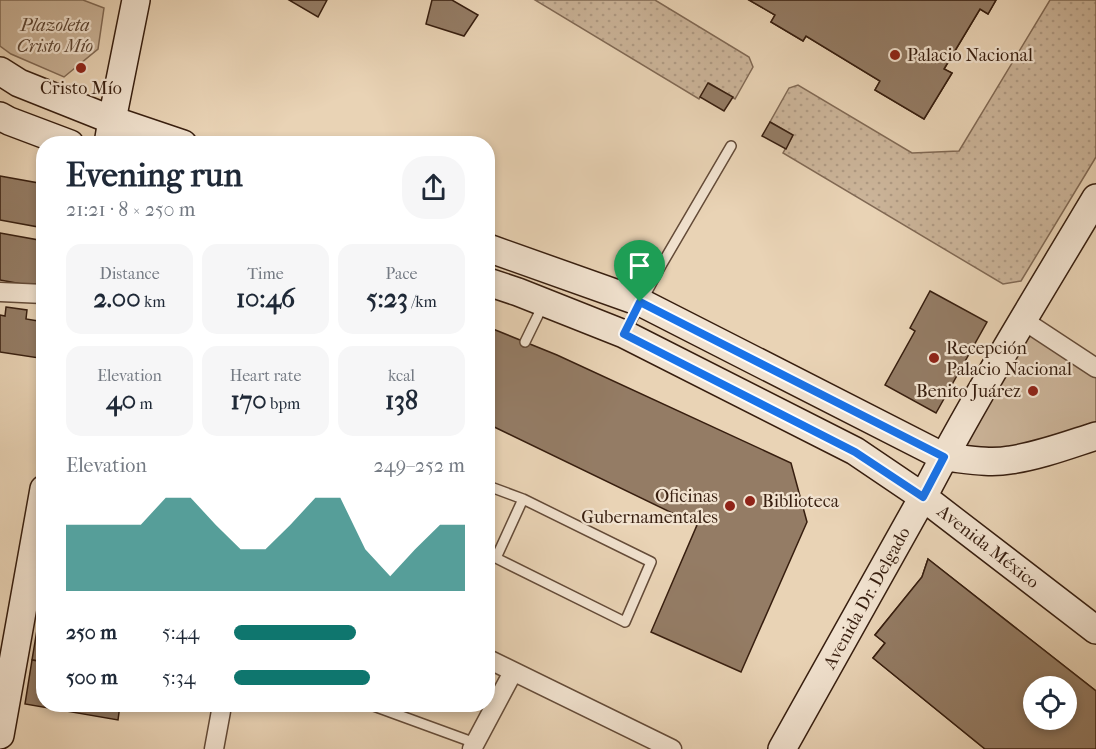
<!DOCTYPE html>
<html lang="en">
<head>
<meta charset="utf-8">
<style>
  :root { --surface:#fff; --page:#f6f6f7; --text:#1f2937; --muted:#747a83; --accent:#0f766e }
  body { margin:0; font-family:"IM FELL French Canon",serif; background:var(--page); color:var(--text); height:100vh; display:flex; flex-direction:column; font-size:22px; white-space:nowrap }
  * { box-sizing:border-box; margin:0 }
  p { font-size:20px; color:var(--muted) }
  .icon { flex:none; width:33px; height:33px; fill:none; stroke:currentColor; stroke-width:2; stroke-linecap:round; stroke-linejoin:round }
  .map { position:relative; flex:1; overflow:hidden }
  .drawer { position:absolute; left:36px; top:136px; width:459px; height:576px; display:flex; flex-direction:column; background:var(--surface); border-radius:24px; box-shadow:0 3px 9px #0003 }
  .drawer>* { flex:none }
  .tools { position:absolute; left:1023px; top:676px; display:grid; gap:12px }
  .tools a { display:grid; place-items:center; width:54px; height:54px; border-radius:50%; background:var(--surface); box-shadow:0 3px 9px #0003; font-size:30px }
  .pin { position:absolute; display:grid; place-items:center; width:51px; height:51px; color:#fff; margin:-62px -26px; border-radius:50% 50% 50% 0; rotate:-45deg; box-shadow:0 0 6px #0007 }
  .pin .icon { rotate:45deg }
  .round { display:grid; place-items:center; flex:none; width:63px; height:63px; border-radius:24px; background:var(--page) }
  .overview { display:flex; align-items:center; justify-content:space-between; height:102px; padding:0 30px }
  h1 { font-size:33px; font-weight:700; line-height:45px }
  .metrics { display:grid; grid-template-columns:repeat(3,1fr); gap:9px; height:102px; padding:6px 30px }
  .metrics div { display:grid; align-content:center; border-radius:15px; background:var(--page); text-align:center }
  .metrics b { font-size:26px; font-weight:700 }
  .metrics small { font-size:16px; font-weight:400 }
  .metrics p { font-size:16px }
  .chart { height:168px; padding:12px 30px }
  .chart p { display:flex; justify-content:space-between }
  .chart svg { width:100%; height:108px; margin-top:6px; fill:var(--accent); opacity:.7 }
  ul { padding:0 30px; list-style:none; font-size:20px }
  li { display:grid; grid-template-columns:96px 72px 1fr; align-items:center; height:45px }
  li i { height:15px; border-radius:8px; background:var(--accent) }
  .map>svg:first-child { display:block }
</style>
</head>
<body>
<div class="map">
<svg width="1096" height="749" viewBox="0 0 1096 749">
  <defs>
    <pattern id="grass-dots" width="8" height="8" patternUnits="userSpaceOnUse" patternTransform="scale(1.5)"><rect width="8" height="8" fill="#cbb499"/><path d="M2 2h.1M6 6h.1" fill="none" stroke="#af9a83" stroke-width="1.8" stroke-linecap="round"/></pattern>
  </defs>
  <rect width="100%" height="100%" fill="#e9d3b5"/>
  <filter id="stains"><feTurbulence type="fractalNoise" baseFrequency=".00333" numOctaves="4"/><feColorMatrix values="0 0 0 0 .2 0 0 0 0 .09 0 0 0 0 .02 0 0 0 .5 -.17"/></filter>
  <radialGradient id="worn" r=".72"><stop offset=".6" stop-color="#630" stop-opacity="0"/><stop offset="1" stop-color="#630" stop-opacity=".3"/></radialGradient>
  <g fill="url(#grass-dots)" stroke="#816954" stroke-width="1.5">
    <polygon points="535,0 655,0 749,57 753,67 735,99 709,83 699,99"/>
    <polygon points="1050,0 1096,0 1096,157 1021,281 1003,284 783,153 793,135 770,122 789,88 798,85 912,153 959,151"/>
  </g>
  <g fill="#cbb499" stroke="#816954" stroke-width="1.5">
    <polygon points="0,0 83,0 104,8 98,49 64,77 11,54 0,46"/>
    <polygon points="1023,328 1096,375 1096,428 1037,448 955,447"/>
  </g>
  <g fill="#947c65" stroke="#371e0f" stroke-width="1.5" fill-rule="evenodd">
    <polygon points="289,0 327,0 318,17"/>
    <polygon points="432,0 452,0 478,15 464,36 426,24"/>
    <polygon points="749,0 875,0 907,20 919,0 996,0 988,14 980,9 944,69 952,73 924,119 875,90 880,81 806,36 803,41 771,22 775,15"/>
    <polygon points="749,0 996,0 988,14 980,9 944,69 952,73 924,119 875,90 880,81 806,36 803,41 771,22 775,15"/>
    <polygon points="708,83 733,97 724,111 700,97"/>
    <polygon points="770,122 793,135 786,149 762,136"/>
    <polygon points="0,176 44,184 44,228 0,220"/>
    <polygon points="0,233 44,241 44,288 0,280"/>
    <polygon points="930,291 987,322 936,413 885,385 915,331 910,328"/>
    <polygon points="6,307 27,310 26,319 44,322 44,333 39,358 0,352 0,315 5,316"/>
    <polygon points="488,327 557,355 791,463 807,522 741,672 651,632 697,525 488,424"/>
    <path d="M 928,559 L 1096,691 L 1096,749 L 985,749 L 873,658 L 885,643 L 875,635 L 922,577 ZM 1034,687 L 1066,687 L 1066,720 L 1034,720 Z"/>
    <path d="M 928,559 L 1096,691 L 1096,749 L 985,749 L 873,658 L 885,643 L 875,635 L 922,577 ZM 1034,687 L 1066,687 L 1066,720 L 1034,720 Z"/>
    <polygon points="44,588 44,662 32,660"/>
    <polygon points="32,660 44,662 44,705 120,705 118,720 25,704"/>
  </g>
  <g fill="none" stroke-linecap="round" stroke-linejoin="round">
    <defs>
      <g id="service">
        <polyline points="625,332 662,264 731,146"/>
        <polyline points="525,342 543,305"/>
        <polyline points="488,486 523,499 651,562 625,622 496,558 523,499"/>
        <polyline points="371,705 475,743"/>
      </g>
      <g id="minor">
        <polyline points="0,292 44,294"/>
        <polyline points="1023,320 1096,368"/>
        <polyline points="488,659 672,749"/>
        <polyline points="214,749 221,711"/>
        <polyline points="472,749 513,672"/>
      </g>
      <g id="secondary">
        <polyline points="0,71 19,83 112,120 183,144"/>
        <polyline points="0,116 9,121 70,144"/>
        <polyline points="108,144 112,120 136,0"/>
        <path d="M 488,248 L 640,302 L 944,457 C 965,459 989,464 1010,460 C 1039,456 1068,445 1096,436"/>
        <polyline points="488,282 518,292 624,334 855,451 923,497 1096,630"/>
        <polyline points="0,735 44,489"/>
        <path d="M 782,749 L 923,497 C 976,395 1037,297 1096,198"/>
      </g>
    </defs>
    <use href="#service" stroke="#644b38" stroke-width="12"/>
    <use href="#minor" stroke="#644b38" stroke-width="21"/>
    <use href="#secondary" stroke="#371e0f" stroke-width="30"/>
    <use href="#service" stroke="#f1e2cf" stroke-width="9"/>
    <use href="#minor" stroke="#f1e2cf" stroke-width="18"/>
    <use href="#secondary" stroke="#f1e2cf" stroke-width="27"/>
  </g>
  <g fill="none" stroke-linecap="round" stroke-linejoin="round">
    <defs>
      <polygon id="route" points="640,302 944,457 923,497 855,452 624,334"/>
    </defs>
    <use href="#route" stroke="#fff" stroke-width="12"/>
    <use href="#route" stroke="#1a73e8" stroke-width="8"/>
  </g>
  <g fill="#8f2418" stroke="#f1e2cf" stroke-width="2">
    <circle cx="895" cy="55" r="6"/>
    <circle cx="81" cy="68" r="6"/>
    <circle cx="934" cy="358" r="6"/>
    <circle cx="1033" cy="391" r="6"/>
    <circle cx="750" cy="501" r="6"/>
    <circle cx="730" cy="506" r="6"/>
  </g>
  <g text-anchor="middle" dominant-baseline="central" stroke-width="4.5" stroke-linejoin="round" paint-order="stroke">
    <g font-size="18" font-style="italic" fill="#5c4432" stroke="#f1e2cf">
      <text x="55" y="25">Plazoleta<tspan x="55" dy="21">Cristo Mío</tspan></text>
    </g>
    <g font-size="18" fill="#371e0f" stroke="#f1e2cf" text-anchor="start">
      <text x="907" y="55">Palacio Nacional</text>
      <text x="81" y="88" text-anchor="middle">Cristo Mío</text>
      <text x="946" y="348">Recepción<tspan x="946" dy="21">Palacio Nacional</tspan></text>
      <text x="1021" y="391" text-anchor="end">Benito Juárez</text>
      <text x="718" y="496" text-anchor="end">Oficinas<tspan x="718" dy="21">Gubernamentales</tspan></text>
      <text x="762" y="501">Biblioteca</text>
    </g>
    <g font-size="18" fill="#371e0f" stroke="#f1e2cf">
      <text transform="translate(988 547) rotate(38)">Avenida México</text>
      <text transform="translate(867 598) rotate(-61)">Avenida Dr. Delgado</text>
    </g>
  </g>
  <rect width="100%" height="100%" filter="url(#stains)"/>
  <rect width="100%" height="100%" fill="url(#worn)"/>
</svg>
<div class="tools">
<a><svg class="icon" aria-label="locate" viewBox="0 0 24 24"><circle cx="12" cy="12" r="6"/><path d="M12 2v4M12 18v4M2 12h4M18 12h4"/></svg></a>
</div>
<div class="pin" style="left:640px;top:302px;background:#1e9e55"><svg class="icon" aria-label="arrive" viewBox="0 0 24 24"><path d="M6 21V4h12l-3 4 3 4H6"/></svg></div>
<section class="drawer">
<div class="overview"><div><h1>Evening run</h1><p>21:21 · 8 × 250 m</p></div><a class="round"><svg class="icon" aria-label="share" viewBox="0 0 24 24"><path d="M12 15V3M7 8l5-5 5 5M5 13v7h14v-7"/></svg></a></div>
<div class="metrics">
<div><p>Distance</p><b>2.00<small> km</small></b></div>
<div><p>Time</p><b>10:46</b></div>
<div><p>Pace</p><b>5:23<small> /km</small></b></div>
</div>
<div class="metrics">
<div><p>Elevation</p><b>40<small> m</small></b></div>
<div><p>Heart rate</p><b>170<small> bpm</small></b></div>
<div><p>kcal</p><b>138</b></div>
</div>
<div class="chart"><p><span>Elevation</span>249–252 m</p>
<svg viewBox="0 0 160 44" preserveAspectRatio="none"><path d="M0 44V17L10 17L20 17L30 17L40 6L50 6L60 17L70 27L80 27L90 17L100 6L110 6L120 27L130 38L140 27L150 17L160 17V44z"/></svg>
</div>
<ul>
<li><b>250 m</b>5:44<i style="width:53%"></i></li>
<li><b>500 m</b>5:34<i style="width:59%"></i></li>
</ul>
</section>
</div>
</body>
</html>
